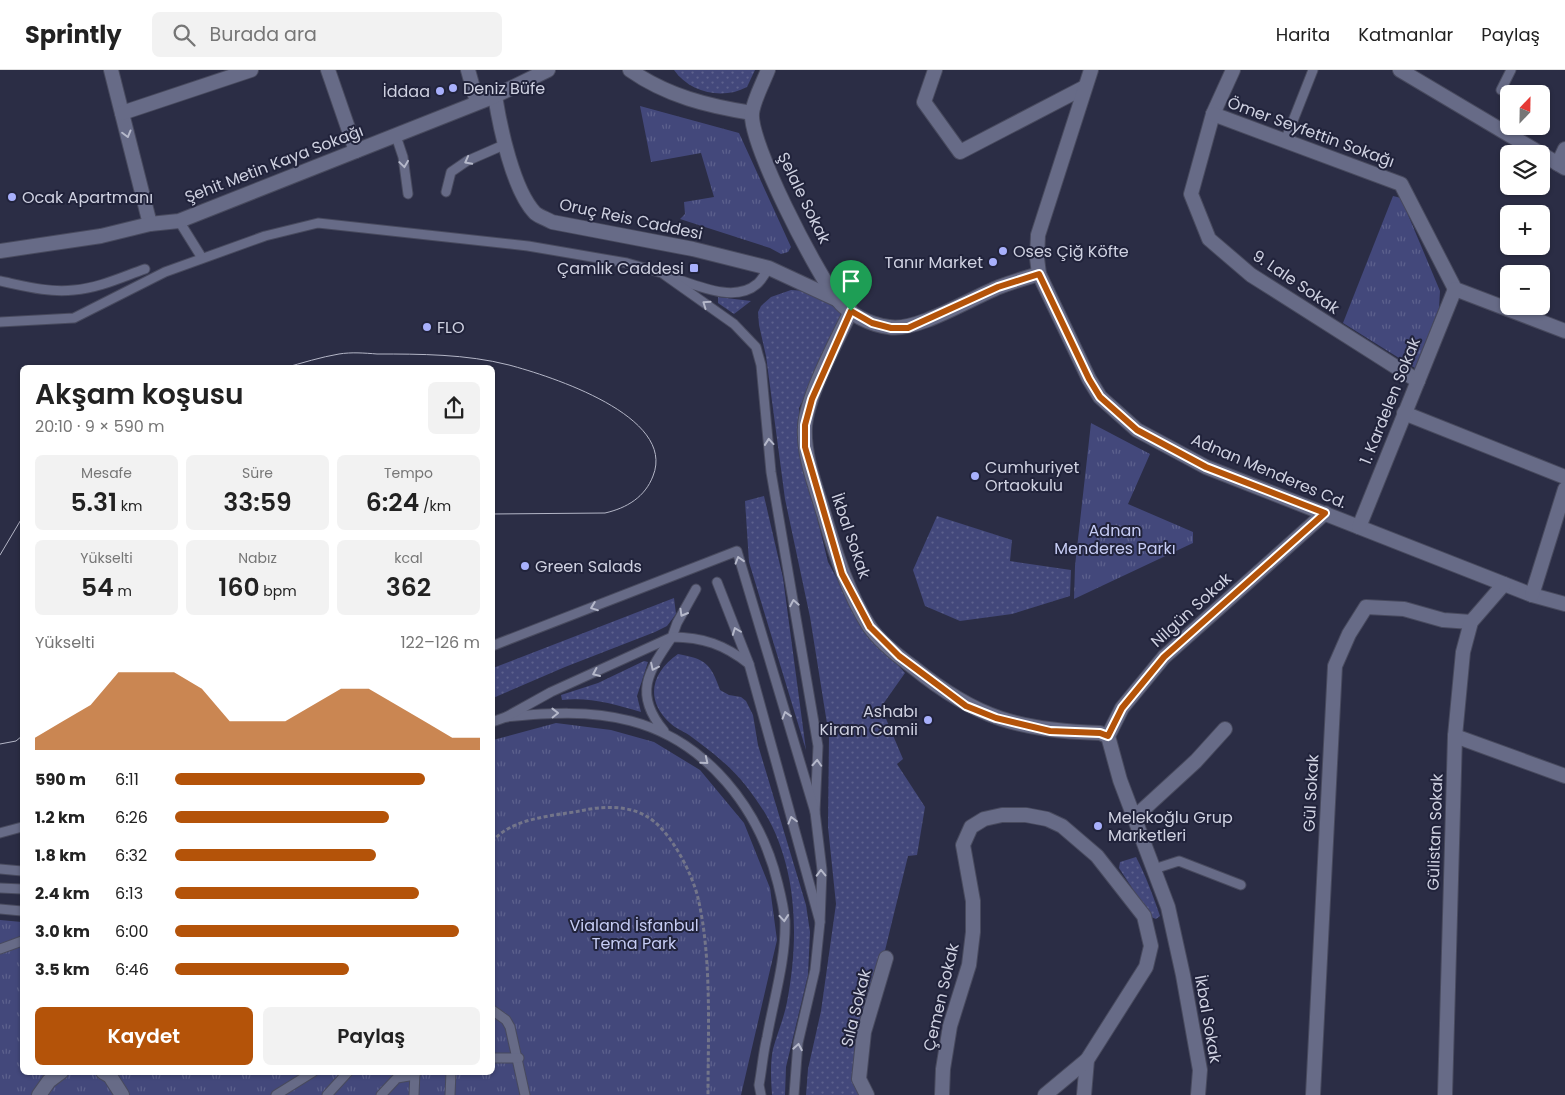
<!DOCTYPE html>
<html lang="tr">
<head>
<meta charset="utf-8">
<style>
  :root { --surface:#fff; --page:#f2f2f2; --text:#222; --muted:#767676; --line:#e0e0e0; --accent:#b45309 }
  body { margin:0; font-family:Poppins,sans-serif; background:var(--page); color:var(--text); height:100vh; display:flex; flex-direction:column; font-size:19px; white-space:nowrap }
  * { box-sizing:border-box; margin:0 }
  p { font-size:16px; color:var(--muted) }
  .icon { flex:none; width:28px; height:28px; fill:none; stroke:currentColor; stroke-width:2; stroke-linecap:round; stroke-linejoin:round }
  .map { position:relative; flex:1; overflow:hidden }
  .drawer { position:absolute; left:20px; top:295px; width:475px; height:710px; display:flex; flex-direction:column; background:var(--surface); border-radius:8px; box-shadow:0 1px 4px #0004 }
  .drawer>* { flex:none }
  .needle { width:32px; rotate:22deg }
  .fabs { position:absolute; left:1500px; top:15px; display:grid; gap:10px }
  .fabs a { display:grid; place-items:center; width:50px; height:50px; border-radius:8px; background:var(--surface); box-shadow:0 1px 4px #0004; font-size:25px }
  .pin { position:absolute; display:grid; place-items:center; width:42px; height:42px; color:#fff; margin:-51px -21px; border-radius:50% 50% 50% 0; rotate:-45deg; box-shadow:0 0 5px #0007 }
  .pin .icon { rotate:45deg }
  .round { display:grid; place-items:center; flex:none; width:52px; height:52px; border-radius:8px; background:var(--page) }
  .head { display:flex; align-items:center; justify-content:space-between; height:85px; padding:0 15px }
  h1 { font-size:28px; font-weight:600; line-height:38px }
  .stats { display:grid; grid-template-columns:repeat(3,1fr); gap:8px; height:85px; padding:5px 15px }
  .stats div { display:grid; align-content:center; border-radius:8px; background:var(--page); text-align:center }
  .stats b { font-size:25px; font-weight:600 }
  .stats small { font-size:14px; font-weight:400 }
  .stats p { font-size:14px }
  .chart { height:140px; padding:10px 15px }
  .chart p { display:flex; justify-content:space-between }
  .chart svg { width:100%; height:90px; margin-top:5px; fill:var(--accent); opacity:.7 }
  .button { display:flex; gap:10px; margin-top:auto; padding:10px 15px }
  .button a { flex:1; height:58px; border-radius:8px; background:var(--accent); color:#fff; font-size:20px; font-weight:600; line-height:58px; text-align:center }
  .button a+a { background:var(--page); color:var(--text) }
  ul { padding:0 15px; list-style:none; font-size:16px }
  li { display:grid; grid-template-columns:80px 60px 1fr; align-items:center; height:38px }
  li i { height:12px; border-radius:6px; background:var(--accent) }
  header { display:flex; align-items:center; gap:30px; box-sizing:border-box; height:70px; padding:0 25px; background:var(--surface); border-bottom:1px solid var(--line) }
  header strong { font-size:24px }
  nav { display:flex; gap:28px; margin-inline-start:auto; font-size:18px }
  .search { width:350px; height:45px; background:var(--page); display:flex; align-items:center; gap:12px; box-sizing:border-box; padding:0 18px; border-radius:8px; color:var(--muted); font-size:19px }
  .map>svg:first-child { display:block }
</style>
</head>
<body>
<header>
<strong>Sprintly</strong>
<div class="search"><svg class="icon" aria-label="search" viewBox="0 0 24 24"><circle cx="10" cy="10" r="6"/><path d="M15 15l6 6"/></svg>Burada ara</div>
<nav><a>Harita</a><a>Katmanlar</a><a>Paylaş</a></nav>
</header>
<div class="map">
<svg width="1565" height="1025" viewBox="0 0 1565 1025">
  <defs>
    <pattern id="grass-dots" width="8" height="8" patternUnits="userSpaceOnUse" patternTransform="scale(1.25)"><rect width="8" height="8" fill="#43487b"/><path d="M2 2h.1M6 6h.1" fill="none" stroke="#5d618d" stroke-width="1.8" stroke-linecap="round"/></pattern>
    <pattern id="park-tufts" width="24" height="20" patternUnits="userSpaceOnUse" patternTransform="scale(1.25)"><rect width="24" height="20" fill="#43487b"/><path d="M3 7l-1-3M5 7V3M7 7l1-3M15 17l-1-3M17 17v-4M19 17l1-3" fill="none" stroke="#5d618d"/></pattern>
  </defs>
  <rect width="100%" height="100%" fill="#2b2d45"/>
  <g fill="url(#grass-dots)">
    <path d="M 674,0 L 755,0 L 747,17 C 723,30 690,23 674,0 Z"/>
    <path d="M 791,220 C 812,221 830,226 842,244 L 842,252 L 799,338 L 801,382 L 828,492 L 859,550 L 905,603 L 881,637 L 903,689 L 897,694 L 925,737 L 917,785 L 908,786 L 880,901 L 861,961 L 864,1025 L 806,1025 L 808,999 L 821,941 L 836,834 L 828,757 L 829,666 L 810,547 L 785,429 L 766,286 L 759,255 L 758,242 L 761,236 L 771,227 Z"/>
    <polygon points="718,227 751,231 734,244 718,233"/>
    <polygon points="764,426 783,508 806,680 749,492 745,431"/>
    <polygon points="937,446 1012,470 1010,491 1071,500 1070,526 1012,544 960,551 925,536 913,500"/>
    <polygon points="674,528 676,544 667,556 655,562 565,597 493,628 493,598"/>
    <path d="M 678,584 C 706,589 711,594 720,620 L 729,625 L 741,627 L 746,631 L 753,645 L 758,675 L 806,835 L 810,862 L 808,905 L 786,997 L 785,1025 L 772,1025 C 771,1011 770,993 773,979 C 777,964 784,948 787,932 C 799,870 798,799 765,743 C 753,724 739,705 722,691 C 712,682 700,673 689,665 C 683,661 675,658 670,653 C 644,629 652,602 678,584 Z"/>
    <path d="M 644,591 L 648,592 L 637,626 L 641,642 C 614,634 589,627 562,630 L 561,625 L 598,613 Z"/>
    <path d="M 1136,787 C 1146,806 1153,826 1160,846 L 1156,849 L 1151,847 L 1119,798 L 1120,792 Z"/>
  </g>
  <g fill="url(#park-tufts)">
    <polygon points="640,36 739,63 791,177 788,182 781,184 770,178 680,149 685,144 684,132 714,127 701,83 651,92"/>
    <polygon points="1393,126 1401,128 1440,221 1439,238 1415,298 1343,253"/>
    <polygon points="1091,353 1150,384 1128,434 1193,462 1193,473 1074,529 1075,496"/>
    <polygon points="556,653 611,660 654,672 700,700 744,753 770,818 777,870 741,1025 0,1025 0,850 22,852 22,1002 492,1002 493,670"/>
  </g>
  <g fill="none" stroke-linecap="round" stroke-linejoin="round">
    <defs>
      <g id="service">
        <polyline points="1501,20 1511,0"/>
        <polyline points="396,66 403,87 408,124"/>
        <polyline points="1285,71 1313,0"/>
        <polyline points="446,122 451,102 467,91 506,74"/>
        <polyline points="179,151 202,188"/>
        <path d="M 674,208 C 698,216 735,233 757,214 C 762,210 765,203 769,198"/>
        <path d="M 0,211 C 24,216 49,223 74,220 C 99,218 122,207 145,199"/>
        <polyline points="0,252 74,248 165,202 265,166 318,153 528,176 627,193 662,203 734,254 756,277 761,295 771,402 818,676 815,742"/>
        <polyline points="717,512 749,594 820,852 815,900 798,973 794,1025"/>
        <polyline points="492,576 737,481 815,742 822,800 820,852"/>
        <path d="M 506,647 C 548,643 589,640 631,651 C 707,671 760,739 778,814 C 781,826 784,839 785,851 C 786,890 774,928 767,967 C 763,983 762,999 759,1015 L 761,1025"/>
        <polyline points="492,652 506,647 551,622 672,567 677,553 696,519"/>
        <path d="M 664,661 C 633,624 648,602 672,567 C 703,567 725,575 749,594"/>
        <polyline points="0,763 22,757"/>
        <polyline points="0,799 22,801"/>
        <polyline points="1154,799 1179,791 1241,815"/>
        <polyline points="0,818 22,819"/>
        <polyline points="0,839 22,841"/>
        <polyline points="0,879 22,871"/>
        <polyline points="492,940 506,950 510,957 525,1025"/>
        <polyline points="492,988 519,988"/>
        <polyline points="276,1025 313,1002"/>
        <polyline points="327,1025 348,1002"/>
        <polyline points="381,1025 397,1008 415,1005"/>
        <polyline points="414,1025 415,1002"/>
        <polyline points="450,1025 451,1002"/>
      </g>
      <g id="pedestrian">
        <polyline points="103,1002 110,1006 122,1025"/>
        <polyline points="39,1025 49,1011 61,1002"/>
      </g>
      <g id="minor">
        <polyline points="111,0 150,154"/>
        <polyline points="328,0 356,81"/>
        <polyline points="468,0 477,32"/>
        <path d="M 630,0 C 667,26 708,36 752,43"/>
        <path d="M 768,0 C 763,13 754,29 752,43 C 749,73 816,202 837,229 C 848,244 871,255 889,257 C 917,262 971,228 999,217 C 1012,212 1025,208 1039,204"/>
        <polyline points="935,0 924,32 960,82 1083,18"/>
        <polyline points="1091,0 1038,165 1037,188 1039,204 1089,309 1100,327 1137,360 1206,397 1532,525 1565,534"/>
        <polyline points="1233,0 1213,44 1191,124 1209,169 1251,205 1418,311"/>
        <polyline points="1400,0 1565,98"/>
        <path d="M 495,26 C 500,57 513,120 535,143 C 540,147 547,149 552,152 L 693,179 L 769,198 L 838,230"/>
        <polyline points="122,43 251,0"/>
        <polyline points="1213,44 1401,114 1455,219 1565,261"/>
        <polyline points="1558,94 1565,79"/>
        <polyline points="0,181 101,166 150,154 179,151 495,26 548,0"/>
        <path d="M 851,241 C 837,270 807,326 805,356 C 803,387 817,419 825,448 C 836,485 848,523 869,556 C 879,571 898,586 913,597 C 977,649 1019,660 1100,663 L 1108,666"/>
        <polyline points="1404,343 1565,407"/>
        <polyline points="1359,457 1455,219"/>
        <polyline points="1532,525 1565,419"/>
        <polyline points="1455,666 1565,706"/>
        <polyline points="1135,747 1196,691 1225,659"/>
        <polyline points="867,1025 859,1009 864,962 886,888"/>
        <polyline points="942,1025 943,999 950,956 969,895 973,862 973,831 963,775 971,757 984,749 1002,745 1026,745 1047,749 1062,756 1097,786 1144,846 1151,876 1146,897 1087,990 1084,1025"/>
        <polyline points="1045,1025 1087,990"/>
        <polyline points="1198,1025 1200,1000 1183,905 1168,837 1120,710 1108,666 1122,638 1164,587 1325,443"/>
        <polyline points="1313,1025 1335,596 1349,564 1366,537 1404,539 1443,550 1471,552"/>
        <polyline points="1445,1025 1455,666 1463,582 1471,552 1504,514"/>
      </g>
    </defs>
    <use href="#service" stroke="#484a5e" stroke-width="11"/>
    <use href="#pedestrian" stroke="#484a5e" stroke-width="16"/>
    <use href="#minor" stroke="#484a5e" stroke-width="16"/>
    <path stroke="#73758a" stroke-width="3" stroke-dasharray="4 2.5" stroke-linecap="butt" d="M 492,772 C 511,748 552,746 580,741 C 601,736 627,735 646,746 C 670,759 692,803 698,828 C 712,888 708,963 708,1025"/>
    <use href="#service" stroke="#676b87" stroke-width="9"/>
    <use href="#pedestrian" stroke="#676b87" stroke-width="14"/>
    <use href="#minor" stroke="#676b87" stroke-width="14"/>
    <g stroke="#b4b6c7" stroke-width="1">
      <path d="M 284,298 C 302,293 321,287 339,284 C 351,282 365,283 377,284 C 420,284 466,284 509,295 C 550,306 677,346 653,406 C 645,427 627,438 605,443 L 492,444"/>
      <polyline points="0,485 22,448"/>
      <polyline points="0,674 16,671 22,666"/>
    </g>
  </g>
  <defs><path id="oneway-chevron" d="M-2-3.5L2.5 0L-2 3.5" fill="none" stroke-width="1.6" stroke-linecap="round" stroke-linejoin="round" transform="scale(1.25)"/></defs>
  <g stroke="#b5b8ca">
    <use href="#oneway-chevron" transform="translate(127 64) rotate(75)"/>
    <use href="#oneway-chevron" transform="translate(468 91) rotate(152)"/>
    <use href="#oneway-chevron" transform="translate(404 94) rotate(82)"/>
    <use href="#oneway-chevron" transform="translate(706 234) rotate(-145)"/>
    <use href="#oneway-chevron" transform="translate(769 372) rotate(-95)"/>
    <use href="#oneway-chevron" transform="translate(739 490) rotate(-107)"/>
    <use href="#oneway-chevron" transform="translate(794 533) rotate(-100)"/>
    <use href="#oneway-chevron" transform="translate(594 537) rotate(159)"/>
    <use href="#oneway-chevron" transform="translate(683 543) rotate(120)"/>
    <use href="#oneway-chevron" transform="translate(736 561) rotate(-111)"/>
    <use href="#oneway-chevron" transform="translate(654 597) rotate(116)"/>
    <use href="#oneway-chevron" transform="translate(596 603) rotate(156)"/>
    <use href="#oneway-chevron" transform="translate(555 643) rotate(-1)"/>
    <use href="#oneway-chevron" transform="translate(786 645) rotate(-107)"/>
    <use href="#oneway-chevron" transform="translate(705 691) rotate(39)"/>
    <use href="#oneway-chevron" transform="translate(817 693) rotate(-87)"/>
    <use href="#oneway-chevron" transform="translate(792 750) rotate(-105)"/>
    <use href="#oneway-chevron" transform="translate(821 803) rotate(-91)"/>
    <use href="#oneway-chevron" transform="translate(784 848) rotate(85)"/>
    <use href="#oneway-chevron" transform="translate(798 977) rotate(-80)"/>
  </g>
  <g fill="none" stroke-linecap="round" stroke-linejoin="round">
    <defs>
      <polygon id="route" points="1039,204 1089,309 1100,327 1137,360 1206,397 1325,443 1164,587 1122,638 1108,666 1100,663 1050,661 996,648 966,636 899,586 870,557 842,504 805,377 805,355 812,329 851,241 872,253 891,258 908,258 998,217"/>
    </defs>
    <use href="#route" stroke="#fff" stroke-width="10"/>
    <use href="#route" stroke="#b45309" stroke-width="6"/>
  </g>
  <g fill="#a8b0fc" stroke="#21233b" stroke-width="2">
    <circle cx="453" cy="18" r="5"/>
    <circle cx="440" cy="21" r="5"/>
    <circle cx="12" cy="127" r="5"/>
    <circle cx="1003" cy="181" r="5"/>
    <circle cx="993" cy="192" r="5"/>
    <rect x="689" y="193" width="10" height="10" rx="2.5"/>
    <circle cx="427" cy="257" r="5"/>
    <circle cx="975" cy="406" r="5"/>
    <circle cx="525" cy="496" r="5"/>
    <circle cx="928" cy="650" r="5"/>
    <circle cx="1098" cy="756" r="5"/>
  </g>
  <g text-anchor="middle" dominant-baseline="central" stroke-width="4" stroke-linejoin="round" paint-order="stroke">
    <g font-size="16" fill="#cfd1e1" stroke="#21233b" text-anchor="start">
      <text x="463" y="18">Deniz Büfe</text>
      <text x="430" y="21" text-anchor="end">İddaa</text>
      <text x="22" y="127">Ocak Apartmanı</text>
      <text x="1013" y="181">Oses Çiğ Köfte</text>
      <text x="983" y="192" text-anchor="end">Tanır Market</text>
      <text x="684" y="198" text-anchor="end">Çamlık Caddesi</text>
      <text x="437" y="257">FLO</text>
      <text x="985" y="397">Cumhuriyet<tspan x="985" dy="18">Ortaokulu</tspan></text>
      <text x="535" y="496">Green Salads</text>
      <text x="918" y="641" text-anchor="end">Ashabı<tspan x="918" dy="18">Kiram Camii</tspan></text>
      <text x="1108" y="747">Melekoğlu Grup<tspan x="1108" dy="18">Marketleri</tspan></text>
    </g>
    <g font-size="16" fill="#cfd1e1" stroke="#21233b">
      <text transform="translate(1311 62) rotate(20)">Ömer Seyfettin Sokağı</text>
      <text transform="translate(274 94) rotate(-21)">Şehit Metin Kaya Sokağı</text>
      <text transform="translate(804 128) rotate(64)">Şelale Sokak</text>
      <text transform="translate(631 149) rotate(12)">Oruç Reis Caddesi</text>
      <text transform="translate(1296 212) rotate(34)">9. Lale Sokak</text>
      <text transform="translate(1390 331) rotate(-68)">1. Kardelen Sokak</text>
      <text transform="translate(1269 401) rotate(23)">Adnan Menderes Cd.</text>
      <text transform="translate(851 466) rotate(71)">İkbal Sokak</text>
      <text transform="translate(1191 540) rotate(-42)">Nilgün Sokak</text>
      <text transform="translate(1311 723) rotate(-87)">Gül Sokak</text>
      <text transform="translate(1435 762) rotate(-88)">Gülistan Sokak</text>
      <text transform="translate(941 927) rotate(-77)">Çemen Sokak</text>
      <text transform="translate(856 938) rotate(-76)">Sıla Sokak</text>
      <text transform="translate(1208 949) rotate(80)">İkbal Sokak</text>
    </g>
    <g font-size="16" fill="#c7cdf5" stroke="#21233b">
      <text x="1115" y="460">Adnan<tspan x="1115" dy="18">Menderes Parkı</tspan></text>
      <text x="634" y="855">Vialand İsfanbul<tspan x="634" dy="18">Tema Park</tspan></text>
    </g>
  </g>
</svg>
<div class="fabs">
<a><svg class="needle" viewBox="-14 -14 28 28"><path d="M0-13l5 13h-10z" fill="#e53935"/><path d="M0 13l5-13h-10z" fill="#767676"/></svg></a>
<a><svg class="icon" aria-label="layers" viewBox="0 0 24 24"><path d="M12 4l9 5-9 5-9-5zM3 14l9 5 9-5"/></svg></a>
<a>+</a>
<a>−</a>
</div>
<div class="pin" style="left:851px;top:241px;background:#1e9e55"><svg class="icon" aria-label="arrive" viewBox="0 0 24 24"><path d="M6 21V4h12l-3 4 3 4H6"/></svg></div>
<section class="drawer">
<div class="head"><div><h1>Akşam koşusu</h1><p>20:10 · 9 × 590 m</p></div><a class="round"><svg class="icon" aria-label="share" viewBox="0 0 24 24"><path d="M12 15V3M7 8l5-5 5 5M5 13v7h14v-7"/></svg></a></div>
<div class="stats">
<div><p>Mesafe</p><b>5.31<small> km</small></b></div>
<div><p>Süre</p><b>33:59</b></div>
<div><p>Tempo</p><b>6:24<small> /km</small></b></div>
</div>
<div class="stats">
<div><p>Yükselti</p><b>54<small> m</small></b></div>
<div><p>Nabız</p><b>160<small> bpm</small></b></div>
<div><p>kcal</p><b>362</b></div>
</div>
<div class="chart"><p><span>Yükselti</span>122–126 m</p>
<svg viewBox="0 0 160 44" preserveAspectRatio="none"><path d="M0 44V38L10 30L20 22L30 6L40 6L50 6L60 14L70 30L80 30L90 30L100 22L110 14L120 14L130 22L140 30L150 38L160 38V44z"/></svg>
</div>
<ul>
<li><b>590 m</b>6:11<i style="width:82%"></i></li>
<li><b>1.2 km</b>6:26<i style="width:70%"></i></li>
<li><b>1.8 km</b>6:32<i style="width:66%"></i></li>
<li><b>2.4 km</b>6:13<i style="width:80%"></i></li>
<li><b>3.0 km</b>6:00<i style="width:93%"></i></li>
<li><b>3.5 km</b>6:46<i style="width:57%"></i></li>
</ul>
<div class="button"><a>Kaydet</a><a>Paylaş</a></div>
</section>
</div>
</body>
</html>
